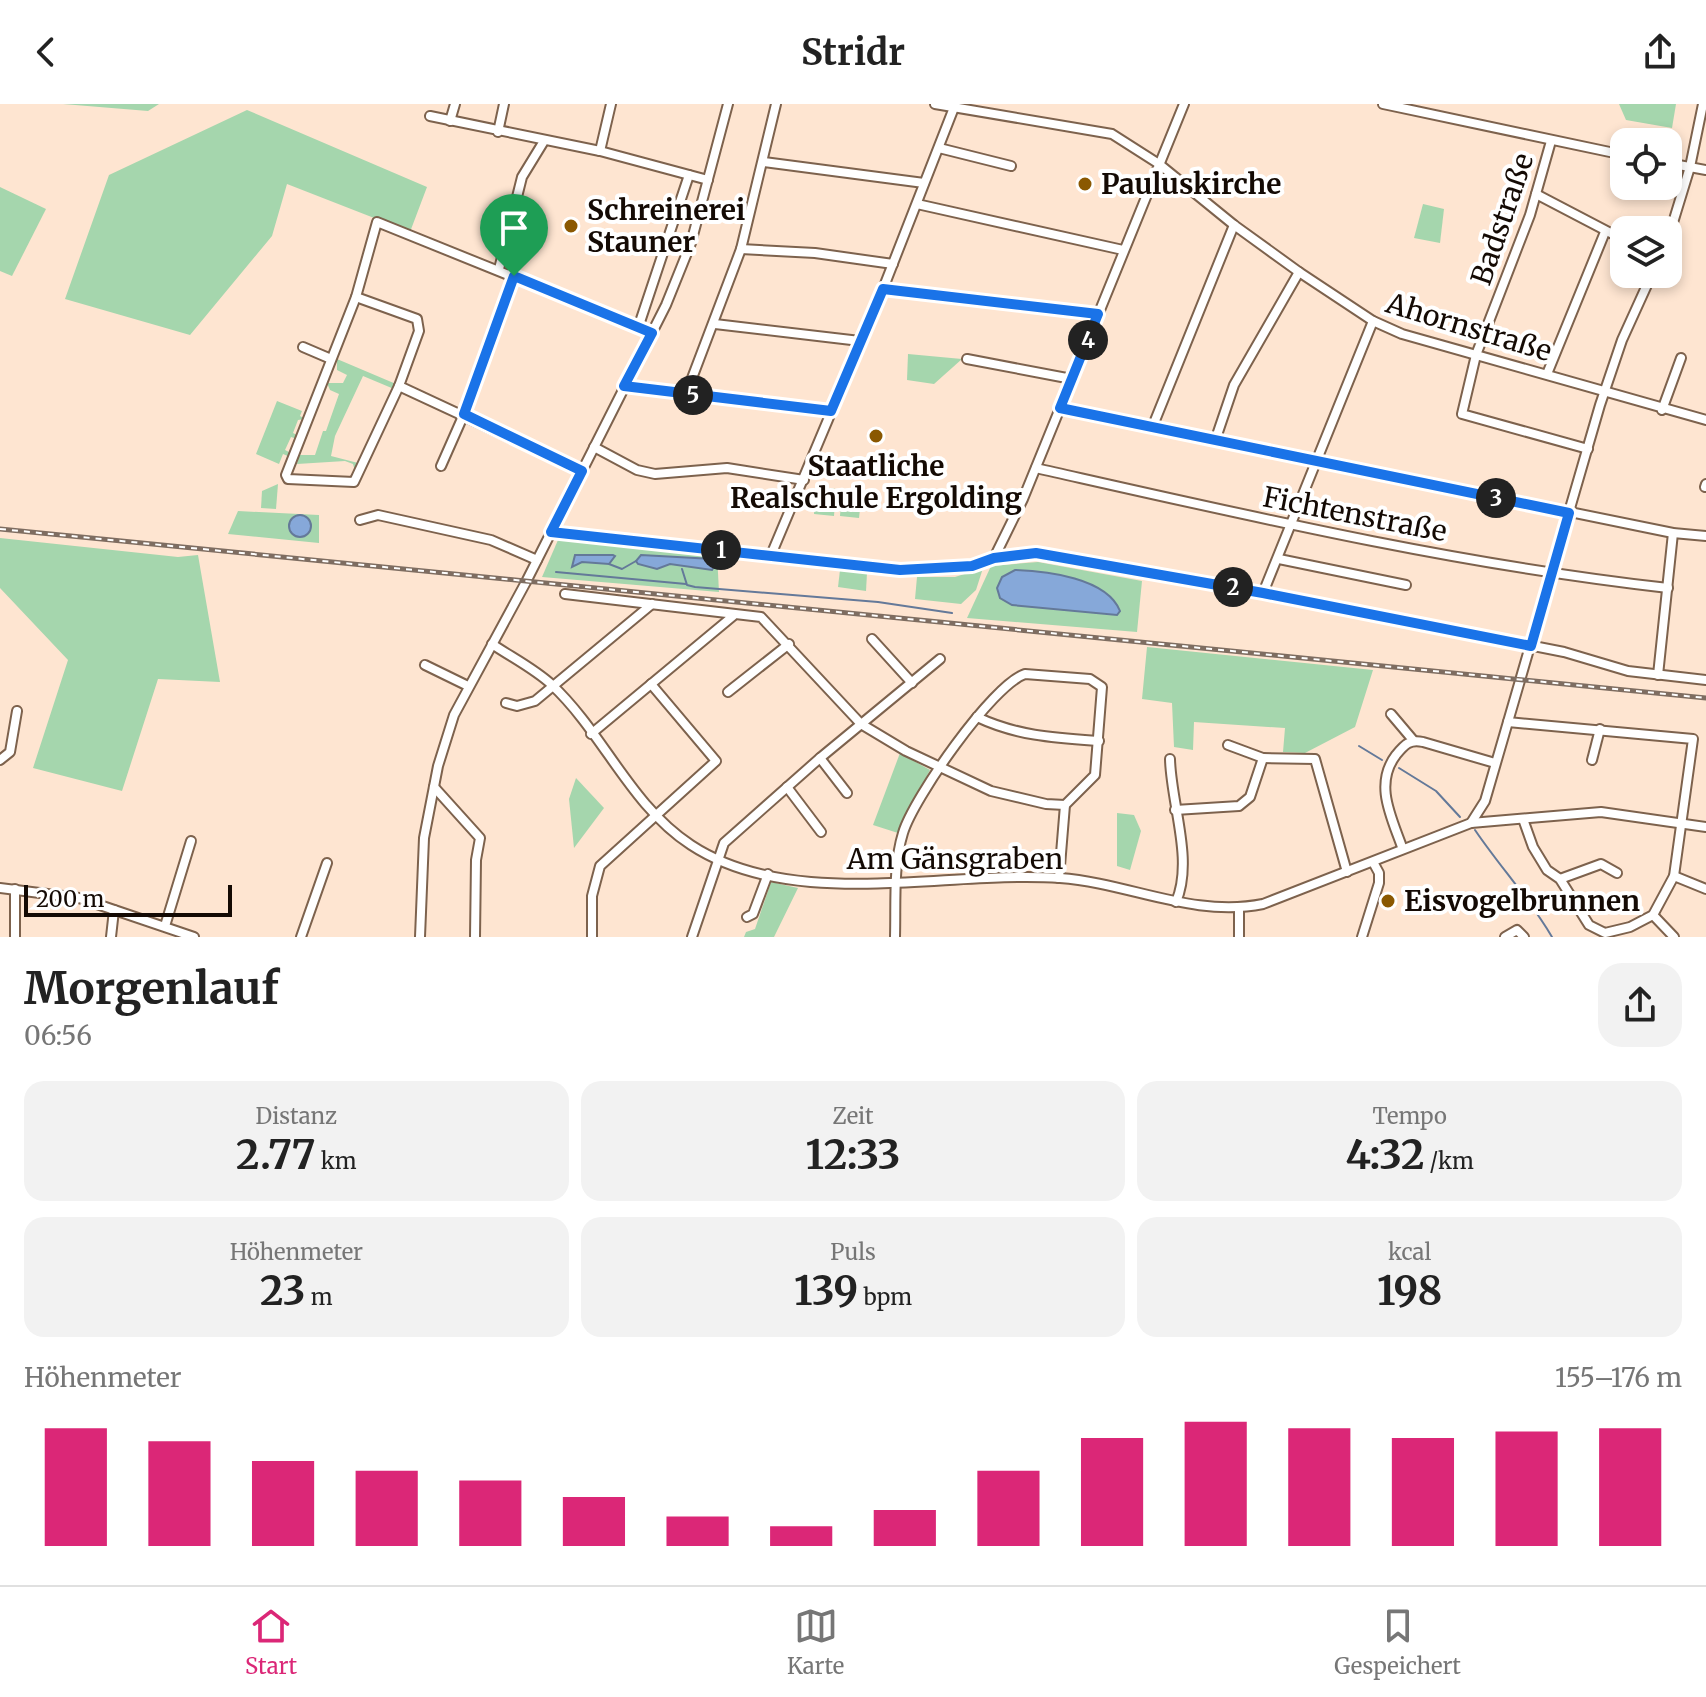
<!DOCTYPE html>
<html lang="de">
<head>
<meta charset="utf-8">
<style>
  :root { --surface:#fff; --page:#f2f2f2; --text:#222; --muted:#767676; --line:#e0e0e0; --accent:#db2777 }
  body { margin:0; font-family:Merriweather,serif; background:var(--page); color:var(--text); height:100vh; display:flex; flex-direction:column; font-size:30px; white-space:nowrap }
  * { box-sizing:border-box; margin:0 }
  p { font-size:26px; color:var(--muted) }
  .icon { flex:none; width:44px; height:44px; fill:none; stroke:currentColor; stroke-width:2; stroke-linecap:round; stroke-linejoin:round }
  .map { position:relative; height:833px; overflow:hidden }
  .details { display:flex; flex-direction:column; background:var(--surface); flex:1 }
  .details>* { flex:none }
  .controls { position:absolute; left:1610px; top:24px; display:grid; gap:16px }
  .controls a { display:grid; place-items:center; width:72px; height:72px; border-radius:16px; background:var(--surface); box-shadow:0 4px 12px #0003; font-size:40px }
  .scale { position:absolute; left:24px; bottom:20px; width:208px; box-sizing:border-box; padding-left:8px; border:4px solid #140a04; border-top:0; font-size:22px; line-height:28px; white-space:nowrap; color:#140a04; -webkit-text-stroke:6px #fff; paint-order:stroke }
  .pin { position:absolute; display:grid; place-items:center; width:68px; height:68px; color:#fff; margin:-82px -34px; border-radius:50% 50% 50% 0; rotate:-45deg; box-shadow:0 0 8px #0007 }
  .pin .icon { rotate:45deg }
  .km { position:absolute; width:40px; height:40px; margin:-20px; border-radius:50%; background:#222; color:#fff; font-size:22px; line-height:40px; text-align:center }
  .round { display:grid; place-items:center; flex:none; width:84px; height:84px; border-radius:24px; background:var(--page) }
  .overview { display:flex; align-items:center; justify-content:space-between; height:136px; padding:0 24px }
  h1 { font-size:44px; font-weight:700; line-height:60px }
  .figures { display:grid; grid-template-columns:repeat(3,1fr); gap:12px; height:136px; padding:8px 24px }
  .figures div { display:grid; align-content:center; border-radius:20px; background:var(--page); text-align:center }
  .figures b { font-size:40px; font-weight:700 }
  .figures small { font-size:22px; font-weight:400 }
  .figures p { font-size:22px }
  .chart { height:224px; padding:16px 24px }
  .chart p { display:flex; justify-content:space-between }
  .chart svg { width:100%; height:144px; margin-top:8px; stroke:var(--accent); stroke-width:6 }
  header { display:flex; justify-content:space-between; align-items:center; height:104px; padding:0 24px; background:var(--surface); font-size:36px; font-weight:700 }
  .menu { display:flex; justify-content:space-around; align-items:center; height:112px; border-top:2px solid var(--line); background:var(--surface); font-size:22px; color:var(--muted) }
  .menu a { display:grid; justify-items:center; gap:4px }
  .menu .selected { color:var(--accent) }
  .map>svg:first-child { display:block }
</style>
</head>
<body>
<header><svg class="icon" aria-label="back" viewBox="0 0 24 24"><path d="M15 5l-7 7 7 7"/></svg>Stridr<svg class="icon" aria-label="share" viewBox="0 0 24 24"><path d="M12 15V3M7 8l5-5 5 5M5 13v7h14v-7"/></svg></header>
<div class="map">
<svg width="1706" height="833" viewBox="0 0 1706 833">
  <rect width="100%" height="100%" fill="#fee5d1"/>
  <g fill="#a5d6ad">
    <polygon points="63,0 159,0 148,7"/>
    <polygon points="1619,0 1676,0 1672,24 1626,16"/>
    <polygon points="247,6 427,83 410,128 287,80 272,132 190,231 65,195 109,71"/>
    <polygon points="0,83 46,105 12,172 0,167"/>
    <polygon points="1423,100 1444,105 1440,139 1414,134"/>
    <polygon points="908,250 962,255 934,280 907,276"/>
    <polygon points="337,255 396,280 394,285 363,272 335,332 331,352 358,359 355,367 353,360 345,357 297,360 299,351 315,351 323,327 326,327 339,290 330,286 327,279 343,279 347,271 337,266"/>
    <polygon points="277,297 302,307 300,312 305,315 298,316 293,329 299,332 297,335 291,333 285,346 291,349 290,353 283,350 279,360 256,350"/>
    <polygon points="278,380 276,405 261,404 262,387"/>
    <polygon points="816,382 836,385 834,412 814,410"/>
    <polygon points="842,385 862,388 859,414 840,412"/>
    <polygon points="238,407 319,411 319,439 228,430"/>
    <polygon points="0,434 178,453 198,451 220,578 158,575 122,687 33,664 68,556 0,484"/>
    <polygon points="558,436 717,450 719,488 542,473"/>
    <polygon points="1038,458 1142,477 1137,528 967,514 991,462"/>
    <polygon points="983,464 976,486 961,500 915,495 917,473 955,473"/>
    <polygon points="840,466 867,469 866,487 838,483"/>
    <polygon points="1147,543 1373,566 1355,623 1305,649 1283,648 1285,624 1194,618 1193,646 1174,643 1172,599 1142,595"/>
    <polygon points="900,649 930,666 898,729 873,721"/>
    <polygon points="576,674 604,704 574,744 569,695"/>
    <polygon points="1117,709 1134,711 1141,727 1130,766 1117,762"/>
    <polygon points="771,778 798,784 774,833 744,833 746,828 755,825"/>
  </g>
  <g fill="#86a8d9" stroke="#647999" stroke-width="2">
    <circle cx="300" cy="422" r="11"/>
    <polygon points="575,451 613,451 615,452 609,460 582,458 572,463"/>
    <polygon points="641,451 713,455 715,461 712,466 670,460 657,465 638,460 636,457"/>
    <path d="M 1015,466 C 1047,467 1107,474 1120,507 L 1117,511 L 1012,501 L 1000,494 L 997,484 L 1002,473 Z"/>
  </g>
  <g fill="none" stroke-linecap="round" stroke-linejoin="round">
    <g stroke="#647999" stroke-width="2">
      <polyline points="609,460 622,465 636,457"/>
      <polyline points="682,465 687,481 695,483 878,498 952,509"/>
      <polyline points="556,468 686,480"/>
      <polyline points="1359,642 1382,656"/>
      <polyline points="1399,664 1436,687 1460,713"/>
      <path d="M 1475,726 C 1500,763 1530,795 1552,833"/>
    </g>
    <defs>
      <g id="minor">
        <polyline points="935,0 1112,30 1159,60 1234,121 1299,168 1373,217 1402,230 1706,316"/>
        <polyline points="1383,0 1624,51"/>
        <polyline points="430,12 600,47 708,76"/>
        <polyline points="450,17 455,0"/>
        <polyline points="498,28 504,0"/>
        <polyline points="1551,37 1530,111 1476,251 1462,310 1588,345"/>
        <polyline points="939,44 1011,62"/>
        <polyline points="600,47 611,0"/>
        <polyline points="764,58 924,79"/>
        <polyline points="1668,59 1706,66"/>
        <polyline points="1536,90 1624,136"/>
        <polyline points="917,100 1123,146"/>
        <polyline points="1668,135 1690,63 1703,0"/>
        <polyline points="741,145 815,149 893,160"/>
        <polyline points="499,165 522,73 544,37"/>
        <polyline points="883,185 1098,210"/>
        <polyline points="356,193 417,215 419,227 399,282 582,367"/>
        <polyline points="715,220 860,237"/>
        <polyline points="639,221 689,71"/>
        <polyline points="303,243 331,255"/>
        <polyline points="967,255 1072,275"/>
        <polyline points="1547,270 1605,128"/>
        <polyline points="399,282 354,378 288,375 286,371 356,193 377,118 652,229"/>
        <polyline points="624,282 831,307"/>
        <polyline points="686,290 741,145 776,0"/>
        <polyline points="1060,304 1673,429 1706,432"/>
        <polyline points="1662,306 1681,254"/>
        <polyline points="1152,324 1234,121"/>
        <polyline points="1215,337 1234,281 1299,168"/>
        <polyline points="594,343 637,366 655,370 727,364 804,376"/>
        <polyline points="441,362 464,310 514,172"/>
        <path d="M 1036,364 C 1245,411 1454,460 1668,484"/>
        <polyline points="1705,383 1706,380"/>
        <polyline points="360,416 378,411 491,436 537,456"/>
        <polyline points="551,428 900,466 972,462 994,454 1036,449 1263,489 1564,548 1628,567 1706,576"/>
        <polyline points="771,451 883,185 955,1"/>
        <polyline points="994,454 1023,395 1184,0"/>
        <polyline points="1279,455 1406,481"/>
        <polyline points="1263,489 1373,217"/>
        <polyline points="565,490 761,513 861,620 906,647 991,687 1046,700 1065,701"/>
        <polyline points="872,535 912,579"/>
        <path d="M 492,540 C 511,553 535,565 552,581 C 604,630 630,701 691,741 C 793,808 945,766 1060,774 C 1129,779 1193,814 1263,800 L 1471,719 L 1485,697 L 1600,301 L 1622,236 L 1652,170"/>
        <polyline points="425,561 468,582"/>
        <polyline points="1658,571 1673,429"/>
        <polyline points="728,588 789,540"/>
        <polyline points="506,599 517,602 535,597 652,500"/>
        <polyline points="1391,610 1413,636"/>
        <path d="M 977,613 C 1017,632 1055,634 1099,637"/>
        <polyline points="1508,618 1693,635 1674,772 1653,811 1630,823 1605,829 1589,821 1560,775 1547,766 1533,743 1523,715"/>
        <polyline points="591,630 733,512"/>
        <polyline points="820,654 847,689"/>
        <polyline points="1263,654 1315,655 1347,768"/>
        <path d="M 1170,655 C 1171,700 1194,756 1176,798"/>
        <polyline points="0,656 10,648 17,607"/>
        <polyline points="1592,656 1600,625"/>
        <polyline points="434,683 480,734 476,756 475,833"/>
        <polyline points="787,683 821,728"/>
        <polyline points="1175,706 1239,702 1250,693 1263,654 1228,641"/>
        <polyline points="1471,719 1601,708 1706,723"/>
        <path d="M 1402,743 C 1391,712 1374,680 1396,651 C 1405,640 1410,635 1423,638 L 1495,659"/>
        <polyline points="1674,772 1706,785"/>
        <polyline points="1560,775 1601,760 1617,769"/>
        <polyline points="0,784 79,794 194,833"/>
        <polyline points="15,785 15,833"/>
        <polyline points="1239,805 1239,833"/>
        <polyline points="1653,811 1674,833"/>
        <polyline points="747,813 753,810 768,770"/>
        <polyline points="165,822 191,737"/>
        <polyline points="111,833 114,806"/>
        <polyline points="301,833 327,759"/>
        <polyline points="420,833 424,734 438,662 454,611 526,478 666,201 691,139 728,0"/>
        <polyline points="592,833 592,792 600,762 716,657 651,580"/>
        <polyline points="692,833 724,739 820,654 940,555"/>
        <path d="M 895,833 C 896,800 893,761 903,729 C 913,695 992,581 1025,570 L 1090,575 L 1102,583 L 1095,671 L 1065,701 L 1059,774"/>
        <polyline points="1362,833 1379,779 1379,769 1373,758"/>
        <polyline points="1505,833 1517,826 1524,833"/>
      </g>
    </defs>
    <use href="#minor" stroke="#7d624d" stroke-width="12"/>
    <use href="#minor" stroke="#fff" stroke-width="8"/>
    <defs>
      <polyline id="rail" points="0,425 1706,594"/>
    </defs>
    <use href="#rail" stroke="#7e6d61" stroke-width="5"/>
    <use href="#rail" stroke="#fff" stroke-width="2" stroke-dasharray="6" stroke-linecap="butt"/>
  </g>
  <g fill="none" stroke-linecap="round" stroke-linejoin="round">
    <defs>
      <polygon id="route" points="514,172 652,229 624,282 831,307 883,185 1098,210 1060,304 1569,409 1531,542 1263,489 1036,449 994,454 972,462 900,466 551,428 582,367 464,310"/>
    </defs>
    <use href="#route" stroke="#fff" stroke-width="16"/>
    <use href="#route" stroke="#1a73e8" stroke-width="10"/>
  </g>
  <g fill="#8a5801" stroke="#fff" stroke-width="3">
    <circle cx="1085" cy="80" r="8"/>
    <circle cx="571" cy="122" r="8"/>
    <circle cx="876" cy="332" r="8"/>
    <circle cx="1388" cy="797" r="8"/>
  </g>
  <g text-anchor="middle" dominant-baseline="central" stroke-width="8" stroke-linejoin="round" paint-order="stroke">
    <g font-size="28" font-weight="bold" fill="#140a04" stroke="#fff" text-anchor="start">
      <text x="1101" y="80">Pauluskirche</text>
      <text x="587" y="106">Schreinerei<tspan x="587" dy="32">Stauner</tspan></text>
      <text x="876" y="362" text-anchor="middle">Staatliche<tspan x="876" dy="32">Realschule Ergolding</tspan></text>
      <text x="1404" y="797">Eisvogelbrunnen</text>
    </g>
    <g font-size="28" fill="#140a04" stroke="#fff">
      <text transform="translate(1502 115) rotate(-71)">Badstraße</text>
      <text transform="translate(1469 223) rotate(17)">Ahornstraße</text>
      <text transform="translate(1355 410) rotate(11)">Fichtenstraße</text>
      <text x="955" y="755">Am Gänsgraben</text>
    </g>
  </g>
</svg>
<div class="controls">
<a><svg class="icon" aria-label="locate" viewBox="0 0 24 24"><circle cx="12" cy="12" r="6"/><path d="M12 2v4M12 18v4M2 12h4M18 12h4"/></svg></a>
<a><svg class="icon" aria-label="layers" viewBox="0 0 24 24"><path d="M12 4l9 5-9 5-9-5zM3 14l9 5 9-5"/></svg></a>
</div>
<div class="scale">200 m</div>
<div class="pin" style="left:514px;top:172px;background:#1e9e55"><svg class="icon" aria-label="arrive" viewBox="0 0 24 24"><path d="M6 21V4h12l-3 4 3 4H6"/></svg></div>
<b class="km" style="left:721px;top:446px">1</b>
<b class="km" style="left:1233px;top:483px">2</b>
<b class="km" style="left:1496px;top:394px">3</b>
<b class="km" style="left:1088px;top:236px">4</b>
<b class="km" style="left:693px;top:291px">5</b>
</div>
<section class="details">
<div class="overview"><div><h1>Morgenlauf</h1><p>06:56</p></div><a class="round"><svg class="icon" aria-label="share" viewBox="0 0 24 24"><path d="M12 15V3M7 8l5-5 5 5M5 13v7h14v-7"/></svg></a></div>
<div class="figures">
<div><p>Distanz</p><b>2.77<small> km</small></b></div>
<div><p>Zeit</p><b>12:33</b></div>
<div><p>Tempo</p><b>4:32<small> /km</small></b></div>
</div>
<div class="figures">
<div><p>Höhenmeter</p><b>23<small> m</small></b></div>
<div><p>Puls</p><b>139<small> bpm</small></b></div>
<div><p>kcal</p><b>198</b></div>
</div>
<div class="chart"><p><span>Höhenmeter</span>155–176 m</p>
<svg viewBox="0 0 160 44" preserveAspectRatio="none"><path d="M5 44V8M15 44V12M25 44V18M35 44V21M45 44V24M55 44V29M65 44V35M75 44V38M85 44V33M95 44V21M105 44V11M115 44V6M125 44V8M135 44V11M145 44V9M155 44V8"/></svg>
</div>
</section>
<nav class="menu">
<a class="selected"><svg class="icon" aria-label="home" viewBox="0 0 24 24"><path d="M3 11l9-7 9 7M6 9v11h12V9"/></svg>Start</a>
<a><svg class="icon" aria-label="map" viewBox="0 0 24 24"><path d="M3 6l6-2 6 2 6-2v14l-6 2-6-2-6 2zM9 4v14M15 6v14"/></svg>Karte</a>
<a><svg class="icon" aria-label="saved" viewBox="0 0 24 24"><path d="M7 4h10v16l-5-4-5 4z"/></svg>Gespeichert</a>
</nav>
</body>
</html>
